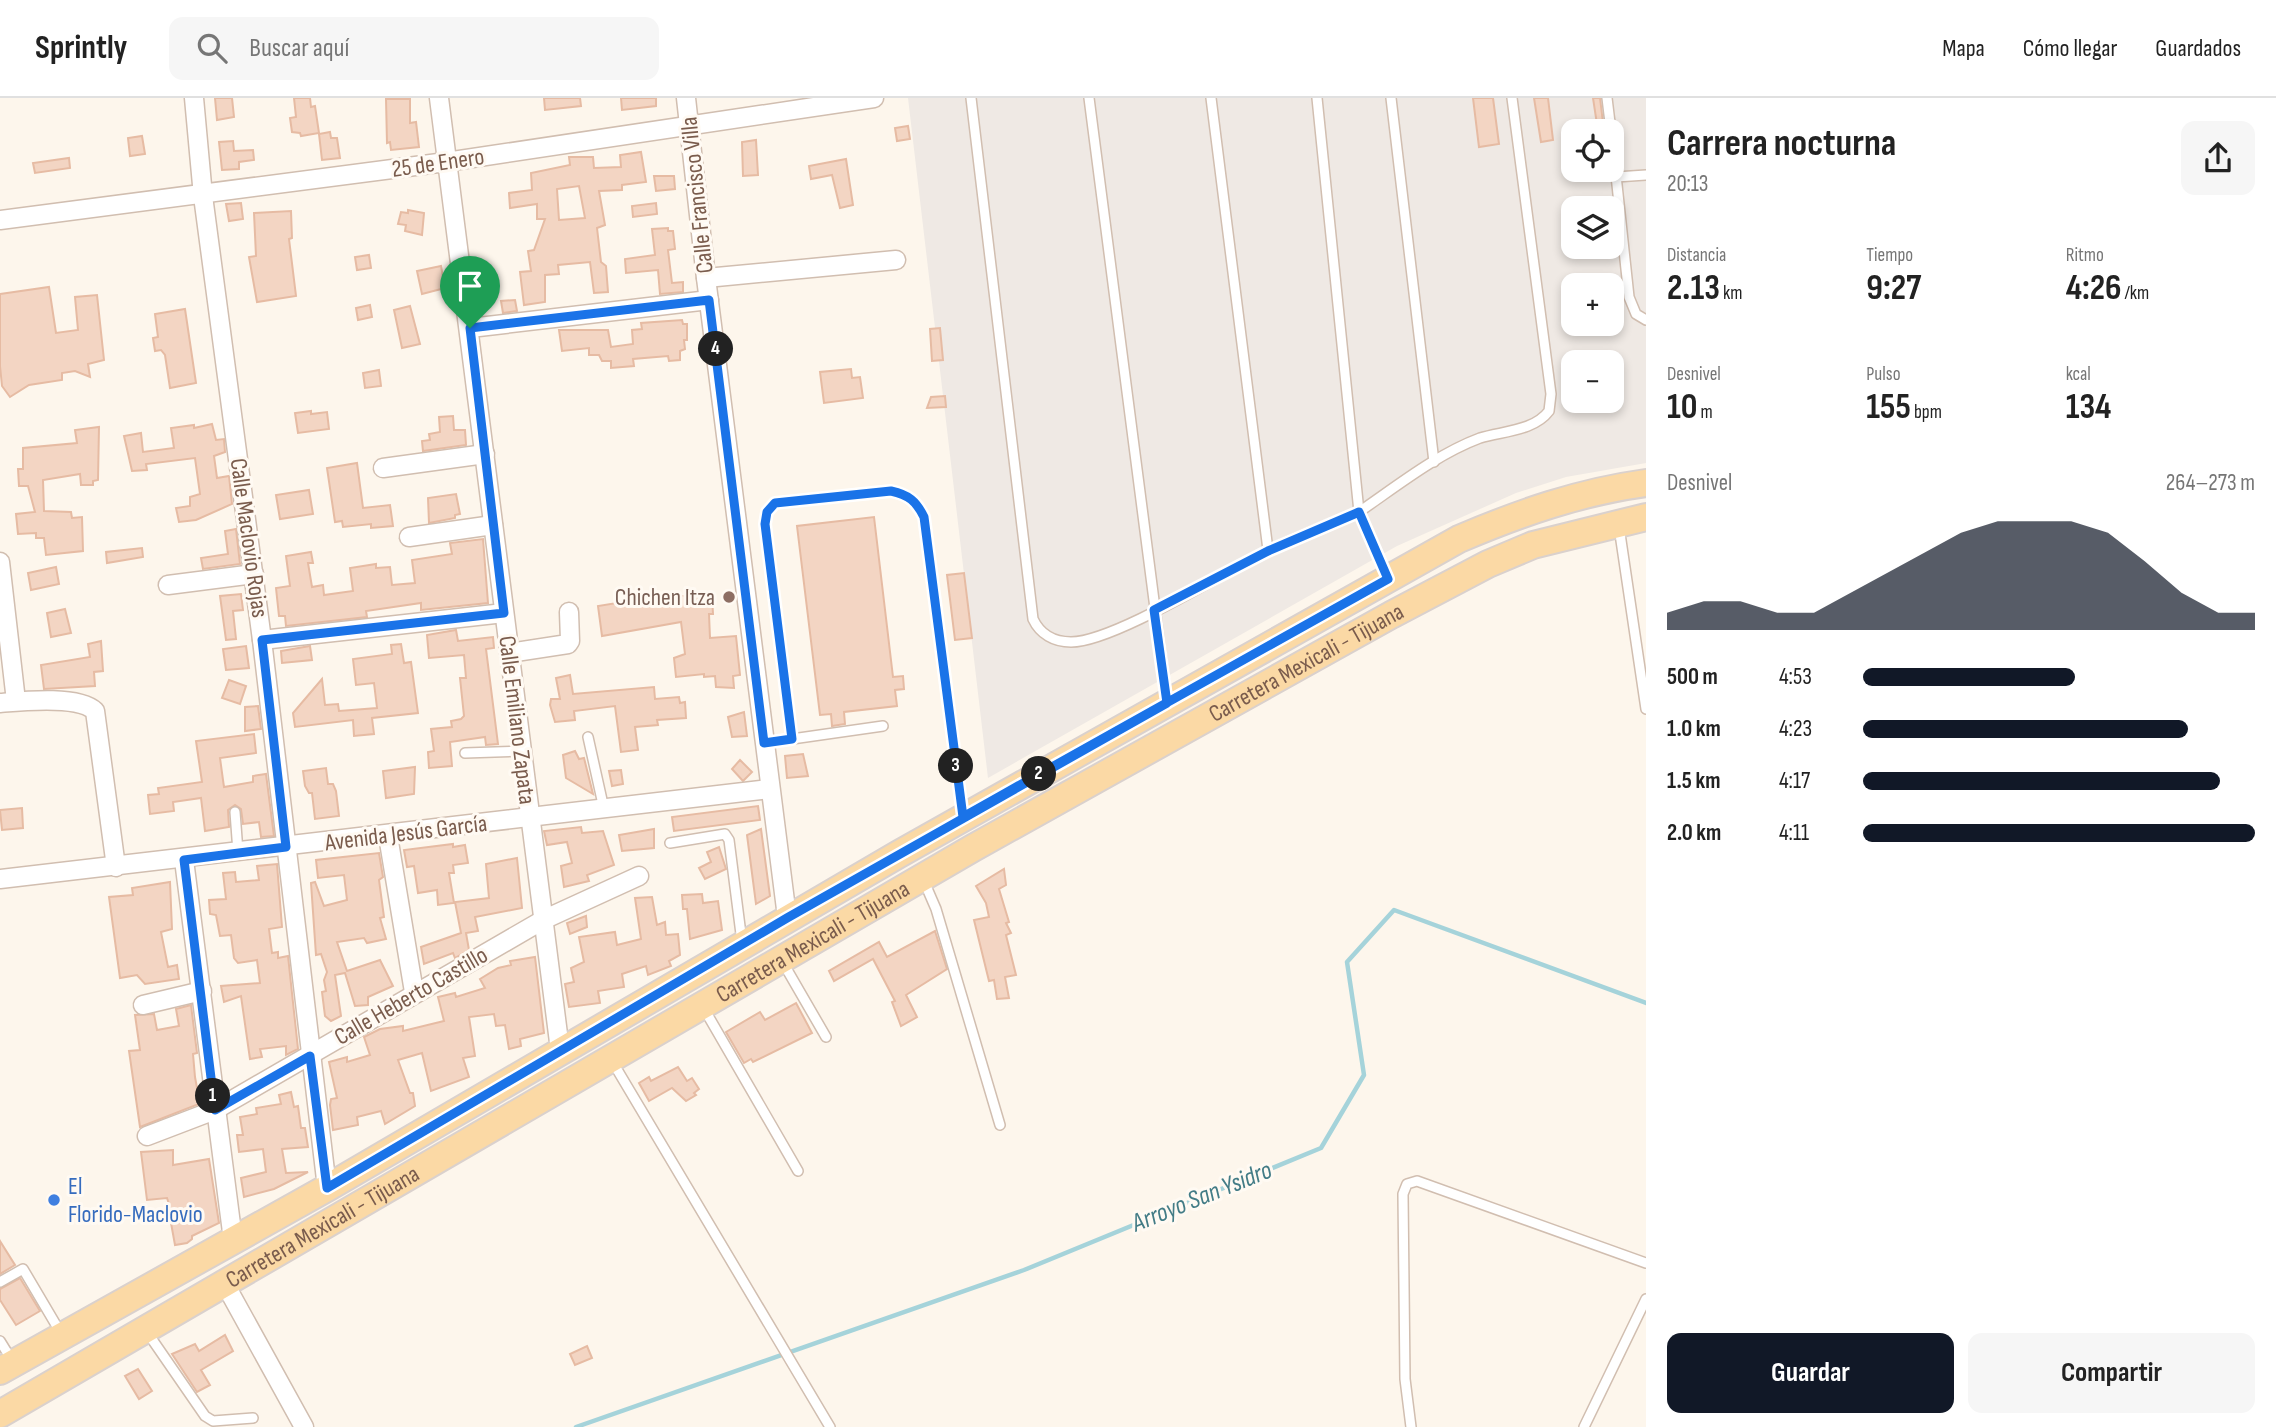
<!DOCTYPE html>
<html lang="es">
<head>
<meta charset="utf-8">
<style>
  :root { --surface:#fff; --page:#f6f6f6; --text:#222; --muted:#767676; --line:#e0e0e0; --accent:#111827 }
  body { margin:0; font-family:"Sofia Sans Condensed",sans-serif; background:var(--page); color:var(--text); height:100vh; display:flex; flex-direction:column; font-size:26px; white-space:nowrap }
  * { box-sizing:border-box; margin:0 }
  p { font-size:23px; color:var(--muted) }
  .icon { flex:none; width:38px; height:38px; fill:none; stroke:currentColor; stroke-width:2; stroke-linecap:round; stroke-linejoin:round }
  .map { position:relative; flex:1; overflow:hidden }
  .panel { display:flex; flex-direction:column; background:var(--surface); width:630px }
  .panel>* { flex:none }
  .controls { position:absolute; left:1561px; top:21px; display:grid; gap:14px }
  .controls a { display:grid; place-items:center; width:63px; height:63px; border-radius:14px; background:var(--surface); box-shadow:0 4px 10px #0003; font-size:35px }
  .pin { position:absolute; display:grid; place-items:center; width:60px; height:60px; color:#fff; margin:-72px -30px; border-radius:50% 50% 50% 0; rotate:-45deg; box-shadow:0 0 7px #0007 }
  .pin .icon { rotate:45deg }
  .km { position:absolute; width:35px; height:35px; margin:-18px; border-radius:50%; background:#222; color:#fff; font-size:19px; line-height:35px; text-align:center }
  .round { display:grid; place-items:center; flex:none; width:74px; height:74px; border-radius:14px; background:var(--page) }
  .summary { display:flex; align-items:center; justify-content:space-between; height:119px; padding:0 21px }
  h1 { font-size:38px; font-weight:700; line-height:52px }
  .stats { display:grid; grid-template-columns:repeat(3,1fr); gap:10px; height:119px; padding:7px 21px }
  .stats div { display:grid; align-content:center }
  .stats b { font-size:35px; font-weight:700 }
  .stats small { font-size:19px; font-weight:400 }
  .stats p { font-size:19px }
  .chart { height:196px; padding:14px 21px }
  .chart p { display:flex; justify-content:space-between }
  .chart svg { width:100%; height:126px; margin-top:7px; fill:var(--accent); opacity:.7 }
  .primary-button { display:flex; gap:14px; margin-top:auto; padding:14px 21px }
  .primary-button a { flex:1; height:80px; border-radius:14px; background:var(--accent); color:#fff; font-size:28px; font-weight:700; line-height:80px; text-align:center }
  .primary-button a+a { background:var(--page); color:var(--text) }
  ul { padding:0 21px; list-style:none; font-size:23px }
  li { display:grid; grid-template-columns:112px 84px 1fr; align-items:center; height:52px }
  li i { height:18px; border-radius:9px; background:var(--accent) }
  header { display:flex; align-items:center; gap:42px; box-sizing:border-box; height:98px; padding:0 35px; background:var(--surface); border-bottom:2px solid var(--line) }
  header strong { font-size:33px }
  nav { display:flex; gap:38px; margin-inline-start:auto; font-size:24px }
  .search { width:490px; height:63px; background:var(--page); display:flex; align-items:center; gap:18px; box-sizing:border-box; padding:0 24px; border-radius:14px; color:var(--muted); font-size:26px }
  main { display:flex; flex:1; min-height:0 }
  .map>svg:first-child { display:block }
</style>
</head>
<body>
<header>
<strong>Sprintly</strong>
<div class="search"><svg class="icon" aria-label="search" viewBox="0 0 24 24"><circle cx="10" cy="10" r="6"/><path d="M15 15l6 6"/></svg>Buscar aquí</div>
<nav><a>Mapa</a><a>Cómo llegar</a><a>Guardados</a></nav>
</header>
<main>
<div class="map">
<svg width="1646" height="1329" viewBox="0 0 1646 1329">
  <rect width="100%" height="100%" fill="#fdf6ec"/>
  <path fill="#efe9e4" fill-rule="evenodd" d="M 908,0 L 1646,0 L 1646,365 L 1566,379 L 1516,395 L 1397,448 L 988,680 ZM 1573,33 L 1612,33 L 1612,72 L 1573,72 ZM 1573,110 L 1612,110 L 1612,149 L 1573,149 ZM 1573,187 L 1612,187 L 1612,226 L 1573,226 ZM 1573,264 L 1612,264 L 1612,303 L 1573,303 Z"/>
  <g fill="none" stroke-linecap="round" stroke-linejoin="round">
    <polyline stroke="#a5d3da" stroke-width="4.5" points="576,1329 1024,1172 1321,1050 1364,977 1347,864 1394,812 1646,905"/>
  </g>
  <g fill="#f3d5c3" stroke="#e6bba3" stroke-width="2" fill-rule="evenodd">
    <polygon points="215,0 232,0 234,19 217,22"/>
    <polygon points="294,0 310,0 311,9 315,8 319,35 301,38 300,35 292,34 290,20 296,19"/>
    <polygon points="544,0 580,0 581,8 545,12"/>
    <polygon points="621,0 656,0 656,8 622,12"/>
    <polygon points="1473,0 1493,0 1499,46 1479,49"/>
    <polygon points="1534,0 1548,0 1553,42 1541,44"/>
    <polygon points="1593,0 1600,0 1604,33 1598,33"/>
    <polygon points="386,1 410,1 410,25 416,24 419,49 391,52 390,44 387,45"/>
    <polygon points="908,28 910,41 897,43 895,30"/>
    <polygon points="330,34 331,40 337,40 340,60 322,62 319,36"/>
    <polygon points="142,38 145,56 130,58 128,40"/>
    <polygon points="756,42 758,77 743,78 742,44"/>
    <polygon points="233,43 234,53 253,52 254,62 239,64 239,71 222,72 219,44"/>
    <path d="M 641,54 L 646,84 L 622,87 L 622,92 L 599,93 L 605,127 L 597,130 L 601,164 L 606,168 L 608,194 L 594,195 L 590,164 L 558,167 L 559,176 L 545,177 L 545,204 L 524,207 L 520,174 L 531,173 L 528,153 L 534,152 L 545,121 L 537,121 L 537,106 L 510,110 L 509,95 L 532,92 L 531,75 L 570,67 L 569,59 L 593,59 L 594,70 L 621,69 L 620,57 ZM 579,88 L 585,120 L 559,122 L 557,91 Z"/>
    <polygon points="69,60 70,70 35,75 33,65"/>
    <polygon points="846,61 853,107 840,110 832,77 811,81 809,68"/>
    <polygon points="654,78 674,78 675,91 656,93"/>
    <polygon points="241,105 243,121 229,123 226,106"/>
    <polygon points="656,105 657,116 633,119 632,108"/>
    <polygon points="408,112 424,115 422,137 405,133 406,127 398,126 401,114 408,115"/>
    <polygon points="291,113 292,140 289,141 296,198 257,204 249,159 256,158 254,115"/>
    <polygon points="668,130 668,133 673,133 675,151 668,152 672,185 683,184 683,194 660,196 658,172 626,175 625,161 655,157 652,131"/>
    <polygon points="369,157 371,170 357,172 355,159"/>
    <polygon points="441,168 445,190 422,196 417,173"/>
    <polygon points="49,189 56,235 78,232 75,199 97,197 104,262 88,266 90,279 75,273 62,275 62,282 29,287 10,299 2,288 0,268 0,196"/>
    <polygon points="515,202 517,213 503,215 501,203"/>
    <polygon points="370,207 372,219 358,222 356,210"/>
    <polygon points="410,208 420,246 402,250 394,212"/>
    <polygon points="185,211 196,285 170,290 165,257 161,252 155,253 153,240 158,239 155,216"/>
    <polygon points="682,222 683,226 687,226 687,242 684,242 685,251 680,253 680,262 669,263 668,258 633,261 634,268 611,270 611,263 602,263 599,257 589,257 589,250 562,253 559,232 608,232 611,249 633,246 632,232 642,231 641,225"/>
    <polygon points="940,230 943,262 932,263 930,231"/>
    <polygon points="851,271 852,280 860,279 863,300 824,305 820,274"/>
    <polygon points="379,272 381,288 365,290 363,275"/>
    <polygon points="945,298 946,309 927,310 931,299"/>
    <polygon points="311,313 311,316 327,314 329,331 298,335 295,315"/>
    <polygon points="453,318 454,332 465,332 466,347 423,353 422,343 430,342 429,336 440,334 439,319"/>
    <polygon points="212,326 216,342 224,341 225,354 214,358 217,380 229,378 232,406 196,422 179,424 176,410 190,408 190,399 200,396 195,360 146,366 147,372 132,373 124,338 141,335 143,354 174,350 171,330 194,327 194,330"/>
    <polygon points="99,329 98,382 93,383 93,387 81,387 80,376 43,382 44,413 71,414 72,420 82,419 83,453 46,457 44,440 36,440 36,435 18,436 16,416 35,414 28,388 19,388 18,371 23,371 23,350 77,345 75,332"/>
    <polygon points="357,365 363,410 390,407 393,428 371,430 371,426 343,429 342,423 335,424 327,370"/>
    <polygon points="309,392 313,416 280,421 276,397"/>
    <polygon points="456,396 460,416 455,417 455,420 429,425 428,400"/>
    <polygon points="874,419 893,579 903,578 904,591 895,592 897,608 844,614 845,626 832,628 831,616 820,617 797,428"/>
    <polygon points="236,431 240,466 203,471 201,460 228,456 225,433"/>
    <polygon points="483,441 488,505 421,512 421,505 366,513 367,519 286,528 285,518 279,518 276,490 290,488 286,458 311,454 313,465 308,465 312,489 323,487 324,497 353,493 350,470 376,466 376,470 390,469 392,487 415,485 412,462 452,456 450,445"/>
    <polygon points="142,450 143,459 107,465 106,454"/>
    <polygon points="56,469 59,486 31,492 28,475"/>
    <polygon points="964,475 972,540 955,542 947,477"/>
    <polygon points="241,496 243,512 233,513 236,541 226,542 220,498"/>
    <polygon points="712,497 713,516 709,516 710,540 736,538 740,577 733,578 734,590 716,589 715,578 704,579 704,576 676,579 674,560 685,556 681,524 602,538 598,508 654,499"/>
    <polygon points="65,511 71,535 51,539 47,515"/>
    <polygon points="456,532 458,543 493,539 494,550 486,551 498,646 486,647 485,639 450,644 452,668 429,670 428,654 434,653 431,631 452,629 451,623 461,621 464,618 460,580 466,580 464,557 429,560 427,537"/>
    <polygon points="101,543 103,573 94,574 95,588 44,591 41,567 90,559 88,546"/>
    <polygon points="401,546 404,565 411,564 418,615 372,620 374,636 354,638 353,622 295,629 293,615 322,581 325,607 338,606 339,613 377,610 374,585 356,587 353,561 392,556 391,547"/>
    <polygon points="246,548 249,570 226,572 223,551"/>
    <polygon points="310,548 312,562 282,565 281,553"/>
    <polygon points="570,577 573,596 654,589 655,601 679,599 680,605 685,604 686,620 657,622 658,627 635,629 638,652 621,654 615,608 574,613 575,622 555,624 550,607 551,601 560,601 556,580"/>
    <polygon points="229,582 246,588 240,606 222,600"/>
    <polygon points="258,608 261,631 245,633 245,609"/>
    <polygon points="744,614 747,638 732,639 728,619"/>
    <polygon points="254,636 256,655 220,660 223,682 224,689 253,684 253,678 266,676 274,738 261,739 259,724 243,726 241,711 235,707 228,712 229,729 205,733 201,700 173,704 174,713 150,716 148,697 159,696 158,690 202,684 196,643"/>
    <polygon points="575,653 579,661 584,660 593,696 566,680 563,657"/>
    <polygon points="803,656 808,678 787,680 785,658"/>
    <polygon points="740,662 752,674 743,683 732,671"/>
    <polygon points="415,669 414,696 386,700 383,673"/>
    <polygon points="326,670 328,686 333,686 336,693 339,718 315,721 312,695 309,695 305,688 303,673"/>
    <polygon points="621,672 623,686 612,688 609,673"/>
    <polygon points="758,708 760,722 674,733 672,719"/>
    <polygon points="22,710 23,730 2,732 0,712"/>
    <polygon points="581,729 582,735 603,733 614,767 587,777 589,783 564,789 561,768 572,765 567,744 547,747 544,733"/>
    <polygon points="654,731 654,750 622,753 619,737"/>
    <polygon points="761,731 770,798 756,806 747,737"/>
    <polygon points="453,746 453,749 465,747 468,765 453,767 454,775 449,775 454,805 438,807 437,792 418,795 414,768 407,769 404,752"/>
    <polygon points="719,749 726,771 705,781 699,770 711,764 707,754"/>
    <polygon points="379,755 383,779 379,782 384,819 380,820 386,841 367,845 364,840 337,844 347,873 380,862 393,888 368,899 368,907 355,908 345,875 335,877 341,918 331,923 325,918 322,894 326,893 324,882 327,874 321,856 316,857 311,785 315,784 324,808 347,802 344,777 318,780 316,762"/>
    <polygon points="517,760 522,810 475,819 478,833 466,835 469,852 455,860 453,855 424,866 421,849 461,835 455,804 489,800 486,766"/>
    <polygon points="277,766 282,829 269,831 272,855 278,854 278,860 288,858 298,951 286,957 286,948 260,951 262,959 250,961 241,898 224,904 221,888 260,885 257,862 238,865 234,860 231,837 220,838 216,817 210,816 209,802 226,801 223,775 235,774 236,784 259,782 257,768"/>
    <polygon points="1004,771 1006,787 999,791 1009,824 1006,825 1011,835 1006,837 1016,877 1005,879 1009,900 997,901 994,882 989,883 974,822 989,819 986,805 976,788"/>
    <polygon points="170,784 172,831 161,834 168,869 177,867 179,881 145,886 137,877 120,880 109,799 133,797 132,790"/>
    <polygon points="702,796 703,805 718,803 722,832 690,841 687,811 683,811 682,797"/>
    <polygon points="652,799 657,827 665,824 666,837 678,836 680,857 669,863 671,868 648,877 646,868 622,876 624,889 598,893 600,905 569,909 565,886 574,884 571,870 584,864 579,839 615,834 617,847 641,841 635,800"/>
    <polygon points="586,818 587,829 570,836 567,825"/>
    <polygon points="935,833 947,871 906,897 917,919 901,928 892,904 895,903 873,861 834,883 829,873 879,844 887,859"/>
    <polygon points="535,859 544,935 520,941 521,948 509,951 505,927 496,928 494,916 469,919 475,958 463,960 469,979 431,993 422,955 398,962 410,995 413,995 415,1008 385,1026 381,1013 357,1019 358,1027 333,1032 330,1007 331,1001 337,1000 329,964 347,959 347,964 370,957 364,939 380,931 403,928 403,933 444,923 438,899 455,895 456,899 485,890 480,881 498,870 511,867 510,863"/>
    <polygon points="796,905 812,935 753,964 751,961 744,965 726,934 760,914 765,922"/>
    <polygon points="191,907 197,955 193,956 195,979 199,1001 203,1000 204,1004 140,1029 129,953 140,952 135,917 154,916 157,932 179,928 176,911"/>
    <polygon points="678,969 687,983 692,980 699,991 694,995 696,997 686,1003 672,990 649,1003 639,985 649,979 651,983"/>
    <polygon points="291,994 294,1009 298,1008 301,1030 305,1030 308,1049 282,1051 286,1075 308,1074 274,1091 244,1099 241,1080 266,1074 263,1051 239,1054 237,1037 243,1037 240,1019 257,1016 256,1010 281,1006 279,997"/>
    <polygon points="173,1052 173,1067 209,1061 219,1125 192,1138 192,1141 187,1145 175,1147 171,1125 175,1124 167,1100 147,1102 141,1054"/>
    <polygon points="0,1143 15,1167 0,1176"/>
    <polygon points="20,1180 40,1213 16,1227 0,1202 0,1191"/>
    <polygon points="225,1237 233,1253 201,1272 210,1287 197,1294 172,1256 195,1246 199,1253"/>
    <polygon points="587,1248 592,1260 575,1267 570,1256"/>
    <polygon points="138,1271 152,1293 139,1301 125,1278"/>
  </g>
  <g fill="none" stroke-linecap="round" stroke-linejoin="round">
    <defs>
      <g id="lane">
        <path d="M 971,0 L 1033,521 C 1040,536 1054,544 1071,544 C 1113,544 1223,475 1265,454 C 1296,439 1328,427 1359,414 L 1317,0"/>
        <polyline points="1089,0 1167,603"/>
        <polyline points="1211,0 1268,452"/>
        <polyline points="1391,0 1434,364"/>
        <polyline points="1607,0 1611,33"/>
        <polyline points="1612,40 1629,199 1636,216 1646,222"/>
        <polyline points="1616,79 1646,77"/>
        <polyline points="1619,429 1646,611"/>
        <path d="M 1387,480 L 1359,414 C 1397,388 1437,356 1480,340 C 1503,333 1534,333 1549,313 L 1551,296 L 1512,0"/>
        <polyline points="588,639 604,711"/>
        <polyline points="792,641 883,628"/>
        <path d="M 764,645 L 792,641 L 765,426 L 767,413 L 775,405 L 891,393 C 909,397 916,403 924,419 L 963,715"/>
        <polyline points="465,655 521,653"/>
        <polyline points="235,714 238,754"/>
        <polyline points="670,745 725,736 729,742 742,844"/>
        <polyline points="923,781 936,811 1000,1027"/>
        <polyline points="782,863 826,939"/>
        <polyline points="703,909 798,1073"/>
        <polyline points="612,963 830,1329"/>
        <polyline points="0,1184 23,1171 62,1237"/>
        <polyline points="147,1234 205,1318 213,1323 253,1320"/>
        <polyline points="0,1243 13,1264"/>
        <polyline points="1411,1329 1405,1281 1403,1096 1407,1086 1417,1083 1646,1165"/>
        <polyline points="1584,1329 1646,1201"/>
      </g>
      <g id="street">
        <polyline points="194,0 203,98 262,542 327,1090"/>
        <polyline points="439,0 560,952"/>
        <polyline points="686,0 706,180 787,819"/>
        <polyline points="0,122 446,64 874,0"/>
        <polyline points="706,180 896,162"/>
        <polyline points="470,230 709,202"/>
        <polyline points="383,370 485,356"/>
        <polyline points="409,439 493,427"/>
        <polyline points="0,464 16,603"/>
        <polyline points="168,487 254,476"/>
        <polyline points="262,542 504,515"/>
        <polyline points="509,555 568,546 570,543 569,514"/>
        <path d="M 0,605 C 23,603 78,597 95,613 L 116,769"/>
        <polyline points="388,738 414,894"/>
        <polyline points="184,762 233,1142"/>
        <polyline points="0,781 769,691"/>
        <polyline points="143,907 202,893"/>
        <polyline points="147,1038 215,1012 543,822 639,778"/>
        <polyline points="225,1186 304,1329"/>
      </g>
      <g id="primary">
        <path d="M 0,1273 L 327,1090 L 899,756 L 1459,441 C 1520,415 1580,394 1646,385"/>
        <path id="s1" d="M 0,1316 L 973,750 L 1391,517 L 1488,466 L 1533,447 L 1646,419"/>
      </g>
    </defs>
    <use href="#lane" stroke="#d1beb0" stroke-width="12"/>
    <use href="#street" stroke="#d1beb0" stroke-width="21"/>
    <use href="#primary" stroke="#dad1cd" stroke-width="30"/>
    <use href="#lane" stroke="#fff" stroke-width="9"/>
    <use href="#street" stroke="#fff" stroke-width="18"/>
    <use href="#primary" stroke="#fbd9a5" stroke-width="26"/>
  </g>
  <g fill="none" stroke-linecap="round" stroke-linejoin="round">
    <defs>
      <path id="route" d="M 470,230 L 504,515 L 262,542 L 286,749 L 184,762 L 215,1012 L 310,958 L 327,1090 L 787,820 L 1167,605 L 1154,512 L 1268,453 L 1359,414 L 1388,481 C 1246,561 1104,639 963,719 L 924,419 C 916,403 909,397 891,393 L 775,405 L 767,414 L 765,426 L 792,641 L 764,645 L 709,202 L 470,230"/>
    </defs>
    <use href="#route" stroke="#fff" stroke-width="14"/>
    <use href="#route" stroke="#1a73e8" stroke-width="9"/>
  </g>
  <circle fill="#8d6e63" stroke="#fffaf3" stroke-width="2.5" cx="729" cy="499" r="7"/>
  <circle fill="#3f7fe0" stroke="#fffaf3" stroke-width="2.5" cx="54" cy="1102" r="7"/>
  <g text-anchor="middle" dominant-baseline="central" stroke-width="6" stroke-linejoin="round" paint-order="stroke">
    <g font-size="24" fill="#7a5c4d" stroke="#fffaf3">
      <text transform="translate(438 65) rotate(-8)">25 de Enero</text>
      <text transform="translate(697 97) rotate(-96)">Calle Francisco Villa</text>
      <text transform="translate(249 440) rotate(82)">Calle Maclovio Rojas</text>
      <text stroke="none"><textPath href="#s1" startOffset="1507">Carretera Mexicali - Tijuana</textPath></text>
      <text transform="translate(517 622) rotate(83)">Calle Emiliano Zapata</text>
      <text transform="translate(406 735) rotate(-7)">Avenida Jesús García</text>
      <text stroke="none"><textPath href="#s1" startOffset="940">Carretera Mexicali - Tijuana</textPath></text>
      <text transform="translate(411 898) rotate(-30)">Calle Heberto Castillo</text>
      <text stroke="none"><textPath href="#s1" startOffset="373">Carretera Mexicali - Tijuana</textPath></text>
    </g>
    <g font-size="24" fill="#785e54" stroke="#fffaf3" text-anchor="end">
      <text x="715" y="499">Chichen Itza</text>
    </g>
    <g font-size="24" fill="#366cbe" stroke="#fffaf3" text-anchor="start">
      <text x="68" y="1088">El<tspan x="68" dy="28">Florido-Maclovio</tspan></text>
    </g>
    <g font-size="26" font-style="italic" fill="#437c86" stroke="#fffaf3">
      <text transform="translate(1202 1099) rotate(-22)">Arroyo San Ysidro</text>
    </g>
  </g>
</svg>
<div class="controls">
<a><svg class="icon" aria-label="locate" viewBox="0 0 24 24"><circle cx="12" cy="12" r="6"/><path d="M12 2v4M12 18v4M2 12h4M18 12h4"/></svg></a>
<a><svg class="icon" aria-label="layers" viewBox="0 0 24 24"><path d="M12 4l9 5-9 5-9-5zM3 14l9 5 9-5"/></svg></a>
<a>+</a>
<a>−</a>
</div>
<div class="pin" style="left:470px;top:230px;background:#1e9e55"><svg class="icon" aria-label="arrive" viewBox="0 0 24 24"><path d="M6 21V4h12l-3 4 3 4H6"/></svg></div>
<b class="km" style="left:213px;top:998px">1</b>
<b class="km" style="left:1039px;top:676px">2</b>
<b class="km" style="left:956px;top:668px">3</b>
<b class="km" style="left:716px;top:251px">4</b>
</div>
<section class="panel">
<div class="summary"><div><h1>Carrera nocturna</h1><p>20:13</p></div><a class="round"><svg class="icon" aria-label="share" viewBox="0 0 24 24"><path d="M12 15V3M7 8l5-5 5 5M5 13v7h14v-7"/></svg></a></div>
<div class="stats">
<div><p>Distancia</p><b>2.13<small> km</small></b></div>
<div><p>Tiempo</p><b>9:27</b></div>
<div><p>Ritmo</p><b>4:26<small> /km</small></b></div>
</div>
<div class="stats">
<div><p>Desnivel</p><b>10<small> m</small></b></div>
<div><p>Pulso</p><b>155<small> bpm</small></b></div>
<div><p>kcal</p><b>134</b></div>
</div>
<div class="chart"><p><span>Desnivel</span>264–273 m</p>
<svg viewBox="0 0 160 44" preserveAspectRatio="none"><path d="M0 44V38L10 34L20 34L30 38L40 38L50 31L60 24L70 17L80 10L90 6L100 6L110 6L120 10L130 20L140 31L150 38L160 38V44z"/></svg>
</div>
<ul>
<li><b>500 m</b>4:53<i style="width:54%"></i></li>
<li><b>1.0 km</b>4:23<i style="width:83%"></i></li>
<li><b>1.5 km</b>4:17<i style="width:91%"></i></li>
<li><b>2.0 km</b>4:11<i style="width:100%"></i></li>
</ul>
<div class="primary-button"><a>Guardar</a><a>Compartir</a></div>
</section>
</main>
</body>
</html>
